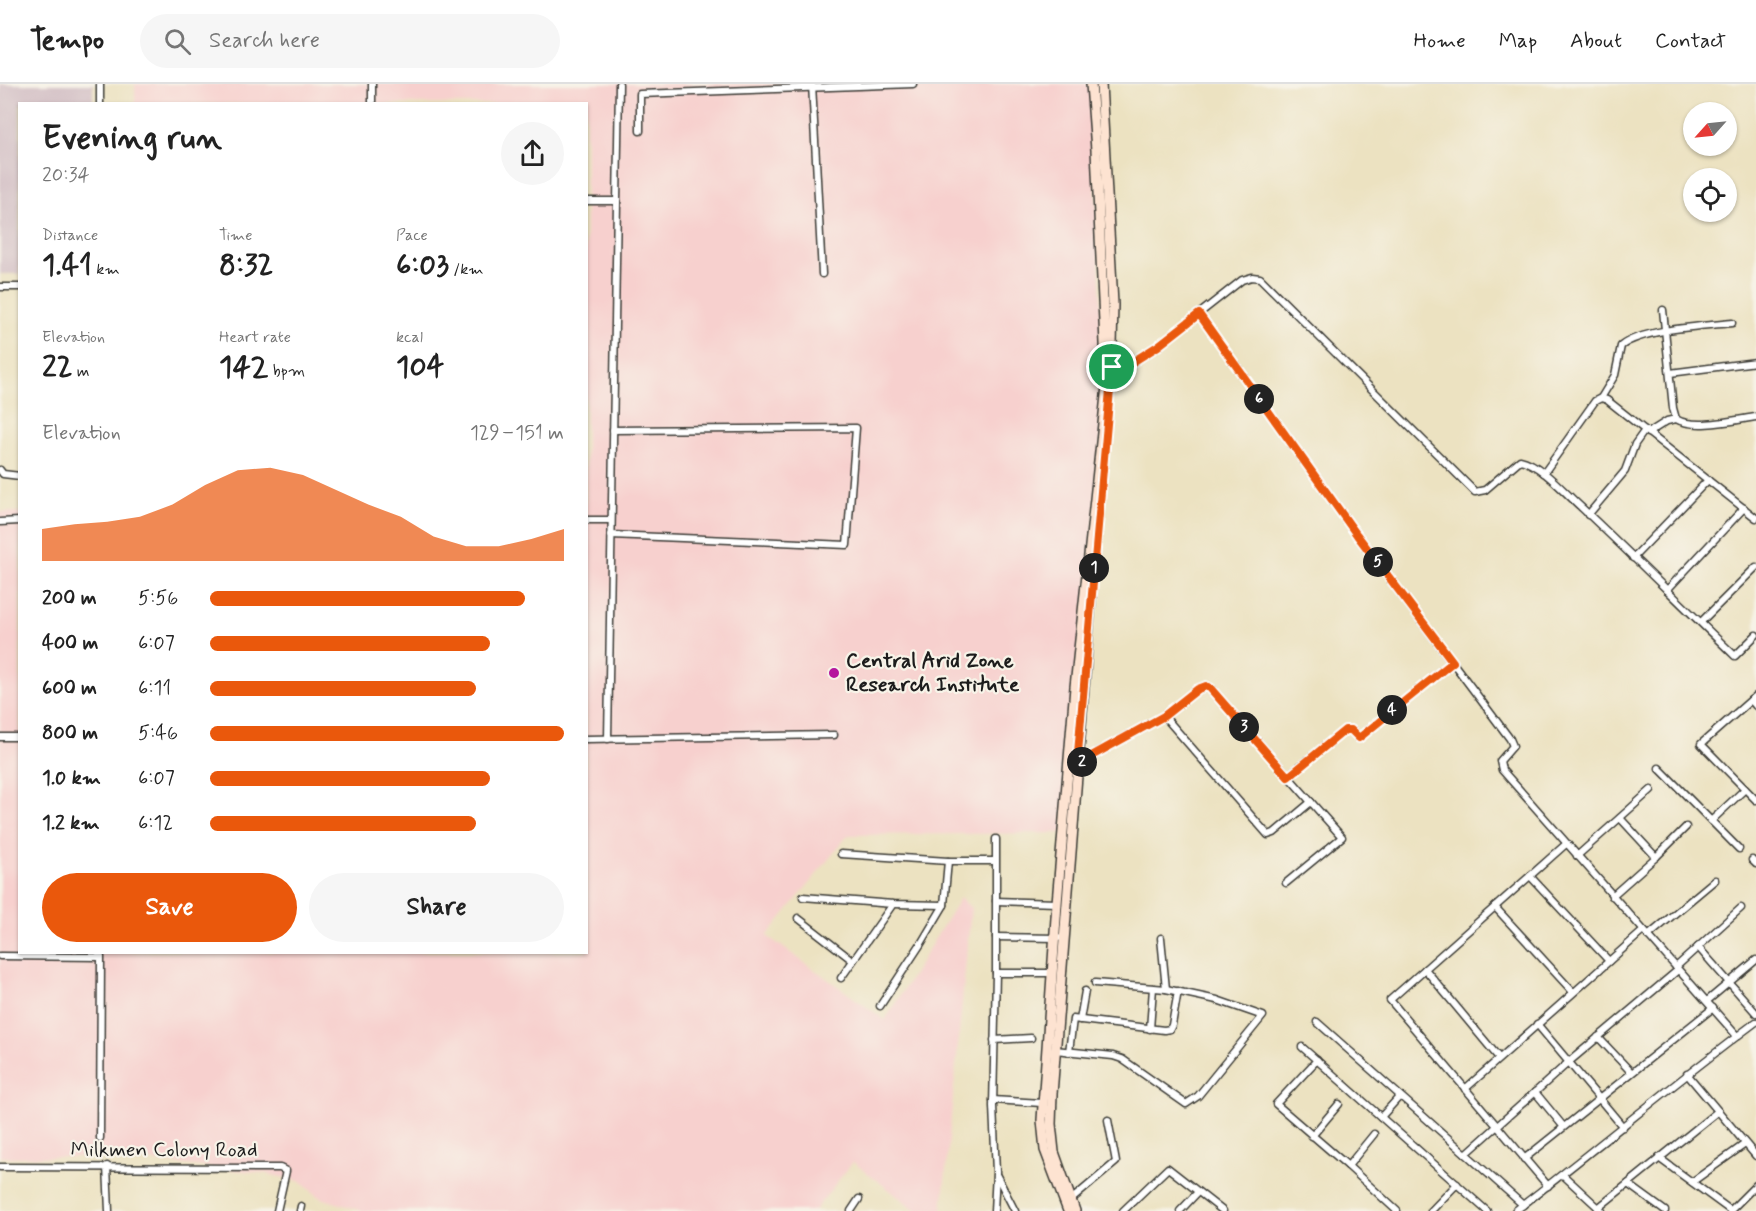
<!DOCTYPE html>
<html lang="en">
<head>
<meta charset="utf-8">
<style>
  :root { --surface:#fff; --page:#f6f6f6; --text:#222; --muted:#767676; --line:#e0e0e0; --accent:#ea580c }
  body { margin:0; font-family:Mynerve,sans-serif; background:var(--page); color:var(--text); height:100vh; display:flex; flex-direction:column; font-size:22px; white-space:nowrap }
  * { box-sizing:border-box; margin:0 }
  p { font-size:20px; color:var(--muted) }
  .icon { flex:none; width:33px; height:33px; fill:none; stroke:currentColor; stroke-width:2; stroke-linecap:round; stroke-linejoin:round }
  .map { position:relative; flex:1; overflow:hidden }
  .panel { position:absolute; left:18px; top:18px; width:570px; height:852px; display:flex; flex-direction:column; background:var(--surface); border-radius:0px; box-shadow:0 2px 4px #0004 }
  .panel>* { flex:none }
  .needle { width:39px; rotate:243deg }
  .controls { position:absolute; left:1683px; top:18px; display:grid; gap:12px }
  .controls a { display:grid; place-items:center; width:54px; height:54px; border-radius:50%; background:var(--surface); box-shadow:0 2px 4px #0004; font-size:30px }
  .pin { position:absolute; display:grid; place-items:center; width:51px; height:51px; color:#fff; margin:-26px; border:3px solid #fff; border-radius:50%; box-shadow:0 2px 6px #0007 }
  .km { position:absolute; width:30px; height:30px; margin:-15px; border-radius:50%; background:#222; color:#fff; font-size:16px; line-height:30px; text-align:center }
  .round { display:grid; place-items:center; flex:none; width:63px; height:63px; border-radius:32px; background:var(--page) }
  .headline { display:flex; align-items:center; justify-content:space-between; height:102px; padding:0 24px }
  h1 { font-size:33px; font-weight:800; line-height:45px }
  .stats { display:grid; grid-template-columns:repeat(3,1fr); gap:9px; height:102px; padding:6px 24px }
  .stats div { display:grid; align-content:center }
  .stats b { font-size:30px; font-weight:800 }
  .stats small { font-size:16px; font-weight:400 }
  .stats p { font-size:16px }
  .chart { height:168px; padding:12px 24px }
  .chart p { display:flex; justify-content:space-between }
  .chart svg { width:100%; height:108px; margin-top:6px; fill:var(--accent); opacity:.7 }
  .primary-button { display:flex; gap:12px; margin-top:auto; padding:12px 24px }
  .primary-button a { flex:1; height:69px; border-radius:36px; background:var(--accent); color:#fff; font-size:24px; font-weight:800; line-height:69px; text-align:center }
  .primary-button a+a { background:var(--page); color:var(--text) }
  ul { padding:0 24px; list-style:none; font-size:20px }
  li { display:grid; grid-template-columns:96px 72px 1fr; align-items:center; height:45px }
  li i { height:15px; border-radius:8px; background:var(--accent) }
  header { display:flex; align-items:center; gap:36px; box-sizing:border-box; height:84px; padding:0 30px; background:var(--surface); border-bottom:2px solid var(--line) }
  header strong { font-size:28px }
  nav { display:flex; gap:33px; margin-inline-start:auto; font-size:21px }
  .search { width:420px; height:54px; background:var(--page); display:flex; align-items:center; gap:15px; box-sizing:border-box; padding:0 21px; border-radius:33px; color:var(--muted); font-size:22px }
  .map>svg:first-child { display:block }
</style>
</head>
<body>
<header>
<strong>Tempo</strong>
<div class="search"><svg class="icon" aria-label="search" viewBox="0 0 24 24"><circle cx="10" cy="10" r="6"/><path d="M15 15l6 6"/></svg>Search here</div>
<nav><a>Home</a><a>Map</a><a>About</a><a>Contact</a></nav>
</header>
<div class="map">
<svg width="1756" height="1127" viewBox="0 0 1756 1127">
  <rect width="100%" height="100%" fill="#f7f3e8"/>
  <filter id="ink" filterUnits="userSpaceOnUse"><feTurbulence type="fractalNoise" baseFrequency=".0167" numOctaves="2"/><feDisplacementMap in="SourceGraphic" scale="12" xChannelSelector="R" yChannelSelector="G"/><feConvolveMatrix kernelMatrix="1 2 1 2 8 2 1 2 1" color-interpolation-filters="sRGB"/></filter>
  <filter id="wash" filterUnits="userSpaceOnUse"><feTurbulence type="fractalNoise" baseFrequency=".008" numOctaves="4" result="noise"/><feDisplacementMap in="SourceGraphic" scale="24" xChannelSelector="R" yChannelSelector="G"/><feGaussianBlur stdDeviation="1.35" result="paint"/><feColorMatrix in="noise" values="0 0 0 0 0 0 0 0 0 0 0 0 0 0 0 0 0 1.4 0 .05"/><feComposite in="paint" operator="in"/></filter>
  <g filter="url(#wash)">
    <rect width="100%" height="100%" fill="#ece2c1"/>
    <polygon fill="#f7d0ce" points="135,0 1091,0 1105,312 1066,749 848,751 767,852 885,936 960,814 971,824 942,1127 917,1127 853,1078 814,1127 362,1127 321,1114 299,1097 263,1089 109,1073 0,1073 0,428 20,428 20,868 586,868 586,20 135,20"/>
    <polygon fill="#d2bec4" points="0,0 93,0 93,19 20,20 19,190 0,190"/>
  </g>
  <g filter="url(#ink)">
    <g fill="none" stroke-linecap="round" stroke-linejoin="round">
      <defs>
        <g id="minor">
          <polyline points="812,0 822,190"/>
          <polyline points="100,20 100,0"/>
          <polyline points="372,20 372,0"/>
          <polyline points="640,47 640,10 913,0"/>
          <polyline points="586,117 617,117"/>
          <polyline points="0,203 20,203"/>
          <polyline points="1663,226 1673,324 1676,335"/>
          <polyline points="1199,230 1357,451 1510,655 1513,662 1500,677 1502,686 1737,952"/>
          <path d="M 1112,283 L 1131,279 L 1158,262 L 1242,196 L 1252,193 L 1260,194 L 1475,408 L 1485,406 L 1520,376 C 1541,380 1566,410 1582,424 C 1634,473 1684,523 1735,572 L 1756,551"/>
          <polyline points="1670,289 1756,278"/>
          <path d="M 1601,314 L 1615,291 L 1621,262 C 1642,245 1704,242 1732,239"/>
          <path d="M 1648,349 L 1667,337 L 1676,335 C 1694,346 1735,336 1756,333"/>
          <polyline points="0,386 3,390 20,392"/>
          <polyline points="1544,389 1595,317 1601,314 1607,316 1756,434"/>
          <polyline points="1588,431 1625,387 1635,360 1645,346"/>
          <polyline points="586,436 611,436"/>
          <polyline points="0,438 20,437"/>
          <polyline points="611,451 847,461 856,344 613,346"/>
          <polyline points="1633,474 1708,396"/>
          <polyline points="1667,506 1744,424"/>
          <polyline points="1701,538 1756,483"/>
          <polyline points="1756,612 1751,616 1756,622"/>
          <polyline points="1751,616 1701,660 1756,716"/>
          <polyline points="1164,632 1198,605 1206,602 1210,604 1342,753 1286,799"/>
          <polyline points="0,653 20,653"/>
          <polyline points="586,655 834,651"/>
          <polyline points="608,655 619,0"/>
          <polyline points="1077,680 1164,632 1268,751 1274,749 1311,718"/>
          <polyline points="1659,684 1739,765"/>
          <polyline points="1288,692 1345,646 1351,646 1359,654 1453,578"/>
          <polyline points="1711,737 1745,705"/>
          <polyline points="841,770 948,777 994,777"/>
          <polyline points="1577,772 1651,706"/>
          <polyline points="1656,773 1686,743"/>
          <polyline points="1752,776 1756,780"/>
          <polyline points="1530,792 1609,877"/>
          <polyline points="1612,812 1656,773 1620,734"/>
          <polyline points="803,813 893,820 944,821 948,777"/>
          <polyline points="996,817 1057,819"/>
          <polyline points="1495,823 1573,908"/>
          <polyline points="798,834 852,876"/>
          <polyline points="1648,852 1715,796"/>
          <polyline points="996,853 1058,854"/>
          <polyline points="1161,854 1166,905"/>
          <polyline points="1698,863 1756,929"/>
          <polyline points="0,872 101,873 100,1054"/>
          <polyline points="1676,883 1741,824"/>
          <polyline points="1425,885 1499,974"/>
          <polyline points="996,889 1052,889"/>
          <polyline points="841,894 893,820"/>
          <polyline points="1707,917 1756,876"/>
          <polyline points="880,922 922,858 944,821"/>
          <polyline points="1080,936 1085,907"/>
          <polyline points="1317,938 1466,1070"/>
          <polyline points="1537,940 1623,1043"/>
          <polyline points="1150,945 1153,904"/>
          <polyline points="1598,953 1631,988"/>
          <polyline points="994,956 1031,954"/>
          <polyline points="1302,963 1487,1127"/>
          <polyline points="1055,966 1113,972 1122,975 1186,1020 1198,1012 1263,932 1217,916 1166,905 1095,899"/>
          <polyline points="1069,968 1073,935 1164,946 1170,945 1172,941 1178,907"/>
          <polyline points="1317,976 1276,1020 1348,1082 1397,1127"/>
          <polyline points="1687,990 1756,1072"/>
          <polyline points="1465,1005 1643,847"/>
          <polyline points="1535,1008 1563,1042"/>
          <polyline points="993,1016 1042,1019"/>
          <polyline points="1381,1033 1400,1012"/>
          <polyline points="1312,1052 1339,1020"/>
          <polyline points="1659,1074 1730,1126"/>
          <polyline points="1524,1075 1713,924"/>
          <polyline points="107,1082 109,1127"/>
          <polyline points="1348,1082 1374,1050"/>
          <polyline points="0,1083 280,1084 286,1087 277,1127"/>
          <polyline points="1563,1091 1602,1127"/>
          <polyline points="997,1092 1015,1127"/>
          <polyline points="1692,1098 1745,1060"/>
          <polyline points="1628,1100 1665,1127"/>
          <polyline points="1548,1102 1390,916 1566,760"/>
          <polyline points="1071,1116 1116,1078 1108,1036"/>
          <polyline points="1523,1121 1466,1070 1570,977 1678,886"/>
          <polyline points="1598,1124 1718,1027"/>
          <polyline points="300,1127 301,1122"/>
          <polyline points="851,1127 859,1115"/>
          <polyline points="994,1127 996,1088 993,1022 996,889 996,755"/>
          <polyline points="1123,1127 1168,1084 1223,1127"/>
          <polyline points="1180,1127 1198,1108"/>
          <polyline points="1431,1127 1457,1100"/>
          <path d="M 1515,1127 C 1596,1065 1674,999 1756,938"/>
          <polyline points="1730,1127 1756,1101"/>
        </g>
        <g id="secondary">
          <polyline points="1101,0 1113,220 1111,303"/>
          <polyline points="1068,1127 1045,1066 1042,1036 1057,819 1075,603 1107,302 1096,66 1091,0"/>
          <polyline points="1075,1127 1054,1068 1051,1040 1052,1010 1091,514"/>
        </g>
      </defs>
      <use href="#minor" stroke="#3b3a35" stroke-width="9"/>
      <use href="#secondary" stroke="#3b3a35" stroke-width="12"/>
      <use href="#minor" stroke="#fff" stroke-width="6"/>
      <use href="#secondary" stroke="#fde3d1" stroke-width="9"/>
    </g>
  </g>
  <g fill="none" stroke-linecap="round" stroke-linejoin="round" filter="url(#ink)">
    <defs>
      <polygon id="route" points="1199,230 1357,451 1453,578 1359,654 1351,646 1345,646 1288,693 1210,604 1206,602 1198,605 1164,632 1077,680 1112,283 1131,279 1158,262"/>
    </defs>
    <use href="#route" stroke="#fff" stroke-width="12"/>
    <use href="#route" stroke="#ea580c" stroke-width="8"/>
  </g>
  <circle fill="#b5179e" stroke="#f7f3e8" stroke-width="2" cx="834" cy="589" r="6"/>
  <g text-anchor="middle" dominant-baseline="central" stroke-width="4.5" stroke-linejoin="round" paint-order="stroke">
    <g font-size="21" font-weight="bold" fill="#1c1c1c" stroke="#f7f3e8" text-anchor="start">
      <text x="846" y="577">Central Arid Zone<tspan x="846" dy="24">Research Institute</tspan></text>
    </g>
    <g font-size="21" fill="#1c1c1c" stroke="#f7f3e8">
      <text x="164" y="1066">Milkmen Colony Road</text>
    </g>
  </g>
</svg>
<div class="controls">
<a><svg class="needle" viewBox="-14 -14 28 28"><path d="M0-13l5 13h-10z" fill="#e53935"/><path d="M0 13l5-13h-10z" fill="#767676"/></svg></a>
<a><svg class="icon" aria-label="locate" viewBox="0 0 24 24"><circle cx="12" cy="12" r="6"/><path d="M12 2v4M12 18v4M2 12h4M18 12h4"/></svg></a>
</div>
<div class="pin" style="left:1112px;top:283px;background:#1e9e55"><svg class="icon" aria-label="arrive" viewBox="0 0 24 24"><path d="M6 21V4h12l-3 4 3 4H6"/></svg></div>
<b class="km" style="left:1094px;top:484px">1</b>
<b class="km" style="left:1082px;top:678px">2</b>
<b class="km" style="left:1244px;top:643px">3</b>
<b class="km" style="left:1392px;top:626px">4</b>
<b class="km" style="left:1378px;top:478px">5</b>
<b class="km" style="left:1259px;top:315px">6</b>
<section class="panel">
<div class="headline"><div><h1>Evening run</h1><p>20:34</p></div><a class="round"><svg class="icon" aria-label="share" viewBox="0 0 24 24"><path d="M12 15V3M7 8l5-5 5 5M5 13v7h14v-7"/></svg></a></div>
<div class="stats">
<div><p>Distance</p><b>1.41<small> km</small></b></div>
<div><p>Time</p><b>8:32</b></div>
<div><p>Pace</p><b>6:03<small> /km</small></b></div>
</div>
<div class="stats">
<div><p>Elevation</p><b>22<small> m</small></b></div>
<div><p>Heart rate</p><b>142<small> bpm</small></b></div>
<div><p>kcal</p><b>104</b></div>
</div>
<div class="chart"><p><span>Elevation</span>129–151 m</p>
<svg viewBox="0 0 160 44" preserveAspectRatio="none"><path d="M0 44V31L10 29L20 28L30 26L40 21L50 13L60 7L70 6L80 9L90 15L100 21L110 26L120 34L130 38L140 38L150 35L160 31V44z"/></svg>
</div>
<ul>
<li><b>200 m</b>5:56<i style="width:89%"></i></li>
<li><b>400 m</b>6:07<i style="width:79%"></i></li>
<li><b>600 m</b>6:11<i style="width:75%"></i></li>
<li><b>800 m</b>5:46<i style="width:100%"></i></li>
<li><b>1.0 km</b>6:07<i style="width:79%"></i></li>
<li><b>1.2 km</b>6:12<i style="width:75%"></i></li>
</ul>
<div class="primary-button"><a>Save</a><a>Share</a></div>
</section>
</div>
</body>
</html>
